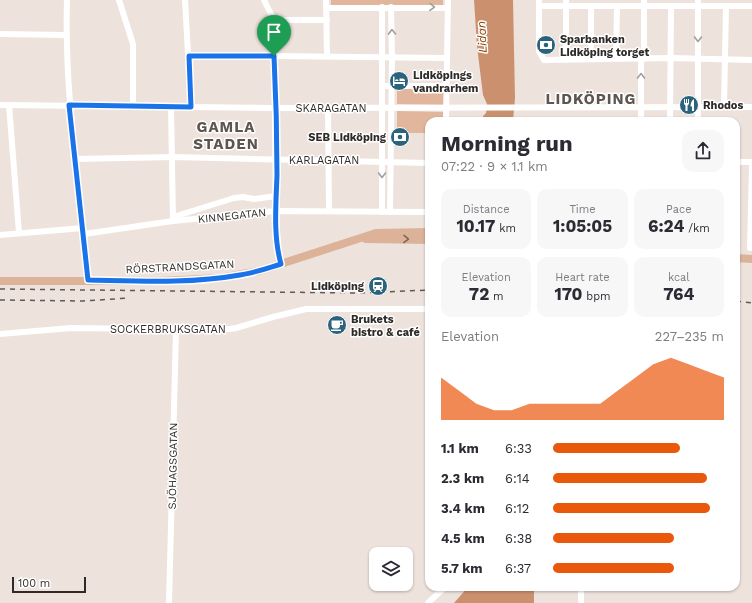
<!DOCTYPE html>
<html lang="en">
<head>
<meta charset="utf-8">
<style>
  :root { --surface:#fff; --page:#f7f7f7; --text:#2b2b33; --muted:#7c7c81; --accent:#ea580c }
  body { margin:0; font-family:"Work Sans",sans-serif; background:var(--page); color:var(--text); height:100vh; display:flex; flex-direction:column; font-size:15px; white-space:nowrap }
  * { box-sizing:border-box; margin:0 }
  p { font-size:13px; color:var(--muted) }
  .icon { flex:none; width:22px; height:22px; fill:none; stroke:currentColor; stroke-width:2; stroke-linecap:round; stroke-linejoin:round }
  .map { position:relative; flex:1; overflow:hidden }
  .drawer { position:absolute; left:425px; top:117px; width:315px; height:474px; display:flex; flex-direction:column; background:var(--surface); border-radius:12px; box-shadow:0 1px 3px #0004 }
  .drawer>* { flex:none }
  .tools { position:absolute; left:369px; top:547px; display:grid; gap:8px }
  .tools a { display:grid; place-items:center; width:44px; height:44px; border-radius:8px; background:var(--surface); box-shadow:0 1px 3px #0004; font-size:20px }
  .scale { position:absolute; left:12px; bottom:10px; width:74px; box-sizing:border-box; padding-left:4px; border:2px solid #2e2a28; border-top:0; font-size:11px; line-height:14px; white-space:nowrap; color:#2e2a28; -webkit-text-stroke:3px #fff; paint-order:stroke }
  .pin { position:absolute; display:grid; place-items:center; width:34px; height:34px; color:#fff; margin:-41px -17px; border-radius:50% 50% 50% 0; rotate:-45deg; box-shadow:0 0 4px #0007 }
  .pin .icon { rotate:45deg }
  .round { display:grid; place-items:center; flex:none; width:42px; height:42px; border-radius:12px; background:var(--page) }
  .head { display:flex; align-items:center; justify-content:space-between; height:68px; padding:0 16px }
  h1 { font-size:22px; font-weight:700; line-height:30px }
  .figures { display:grid; grid-template-columns:repeat(3,1fr); gap:6px; height:68px; padding:4px 16px }
  .figures div { display:grid; align-content:center; border-radius:10px; background:var(--page); text-align:center }
  .figures b { font-size:17px; font-weight:700 }
  .figures small { font-size:11px; font-weight:400 }
  .figures p { font-size:11px }
  .chart { height:112px; padding:8px 16px }
  .chart p { display:flex; justify-content:space-between }
  .chart svg { width:100%; height:72px; margin-top:4px; fill:var(--accent); opacity:.7 }
  ul { padding:0 16px; list-style:none; font-size:13px }
  li { display:grid; grid-template-columns:64px 48px 1fr; align-items:center; height:30px }
  li i { height:10px; border-radius:5px; background:var(--accent) }
  .map>svg:first-child { display:block }
</style>
</head>
<body>
<div class="map">
<svg width="752" height="603" viewBox="0 0 752 603">
  <rect width="100%" height="100%" fill="#ede2dc"/>
  <g fill="#e2b69d">
    <rect x="331" y="0" width="112" height="5"/>
    <polygon points="397,88 445,89 445,105 397,104"/>
    <polygon points="397,111 445,112 445,121 429,121 429,133 397,133"/>
  </g>
  <g fill="#cb916f">
    <polygon points="474,0 513,0 515,98 513,121 483,121 483,116 486,113 487,104 483,95 477,46"/>
    <polygon points="468,587 534,587 534,603 454,603"/>
  </g>
  <g fill="none" stroke-linecap="round" stroke-linejoin="round">
    <g stroke="#fff" stroke-width="6">
      <path d="M 67,0 C 64,94 80,187 88,281"/>
      <polyline points="119,0 133,44 133,106"/>
      <polyline points="185,0 191,107"/>
      <polyline points="264,0 274,20 276,211 278,248 281,264"/>
      <polyline points="326,0 327,56"/>
      <polyline points="539,0 539,51 544,60 671,58 752,60"/>
      <polyline points="566,0 566,60"/>
      <polyline points="539,6 752,6"/>
      <polyline points="327,8 448,8"/>
      <polyline points="274,20 327,20"/>
      <polyline points="0,34 66,35"/>
      <polyline points="189,55 446,58"/>
      <polyline points="591,59 591,6"/>
      <polyline points="616,59 617,6"/>
      <polyline points="644,59 644,0"/>
      <polyline points="382,86 446,86"/>
      <polyline points="0,105 276,108 752,107"/>
      <polyline points="9,105 19,233"/>
      <polyline points="171,107 173,221"/>
      <polyline points="724,107 726,6"/>
      <polyline points="328,108 329,211"/>
      <polyline points="446,121 448,0"/>
      <polyline points="641,121 641,59"/>
      <polyline points="670,121 671,6"/>
      <polyline points="698,121 698,0"/>
      <polyline points="75,159 173,157 429,163"/>
      <polyline points="736,162 752,162"/>
      <polyline points="382,212 382,7"/>
      <polyline points="390,212 392,56 391,7"/>
      <polyline points="173,217 234,198 243,197 254,199 276,196"/>
      <polyline points="84,234 173,221 276,211 429,212"/>
      <polyline points="0,235 83,228"/>
      <polyline points="750,248 752,167"/>
      <polyline points="0,334 71,328 222,330 236,328 273,317 306,309 429,309"/>
      <polyline points="581,587 581,603"/>
      <polyline points="169,603 176,330"/>
      <polyline points="428,603 445,587"/>
    </g>
    <g stroke="#dcb299" stroke-width="8">
      <polyline points="366,239 429,240"/>
      <polyline points="736,258 752,259"/>
      <polyline points="0,281 160,281 220,278 259,271 376,233 429,232"/>
    </g>
    <g stroke="#5f5a56" stroke-width="1.5" stroke-dasharray="5 5" stroke-linecap="butt">
      <polyline points="0,289 357,293 429,290"/>
      <polyline points="0,300 83,301 129,298"/>
      <polyline points="736,301 752,303"/>
    </g>
  </g>
  <defs><path id="oneway-chevron" d="M-2-3.5L2.5 0L-2 3.5" fill="none" stroke-width="1.6" stroke-linecap="round" stroke-linejoin="round"/></defs>
  <g stroke="#a19f9e">
    <use href="#oneway-chevron" transform="translate(432 7) rotate(1)"/>
    <use href="#oneway-chevron" transform="translate(392 32) rotate(-91)"/>
    <use href="#oneway-chevron" transform="translate(698 39) rotate(91)"/>
    <use href="#oneway-chevron" transform="translate(641 76) rotate(-89)"/>
    <use href="#oneway-chevron" transform="translate(382 175) rotate(90)"/>
  </g>
  <use stroke="#7c675b" href="#oneway-chevron" transform="translate(406 239) rotate(1)"/>
  <g fill="none" stroke-linecap="round" stroke-linejoin="round">
    <defs>
      <path id="route" d="M 189,56 L 274,56 C 276,96 277,135 277,175 C 276,204 273,236 281,264 C 268,268 254,273 240,275 C 190,284 138,281 88,280 L 69,105 L 191,107 Z"/>
    </defs>
    <use href="#route" stroke="#fff" stroke-width="8"/>
    <use href="#route" stroke="#1a73e8" stroke-width="5"/>
  </g>
  <defs>
    <symbol id="bank-disc" viewBox="-11 -11 22 22"><circle r="9.5" fill="#2b637d" stroke="#fff"/><path d="M-6-4H6V4H-6ZM0-2.3a2.3 2.3 0 1 0 0 4.6a2.3 2.3 0 1 0 0-4.6Z" fill="#fff"/></symbol>
    <symbol id="hotel-disc" viewBox="-11 -11 22 22"><circle r="9.5" fill="#2b637d" stroke="#fff"/><path d="M-6-4.5h1.5V1H6V5H4.5V3h-9V5H-6ZM-4 0a1.8 1.8 0 1 1 3.6 0ZM.5 0V-2.5h3Q6-2.5 6 0Z" fill="#fff"/></symbol>
    <symbol id="restaurant-disc" viewBox="-11 -11 22 22"><circle r="9.5" fill="#2b637d" stroke="#fff"/><path d="M-5-6h1v4h1v-4h1v4h1v-4h1v5L-1.5 .5V6h-2V.5L-5-1ZM5-6V6H3V1.5H1.5Q1.5-4 5-6Z" fill="#fff"/></symbol>
    <symbol id="station-disc" viewBox="-11 -11 22 22"><circle r="9.5" fill="#2b637d" stroke="#fff"/><path d="M-3-6H3Q5-6 5-4V2Q5 4 3 4L4.5 6H3L1.5 4h-3L-3 6H-4.5L-3 4Q-5 4-5 2V-4Q-5-6-3-6ZM-3.5-4v3h7v-3ZM-3.5 1v1.5H-2V1ZM2 1v1.5H3.5V1Z" fill="#fff"/></symbol>
    <symbol id="cafe-disc" viewBox="-11 -11 22 22"><circle r="9.5" fill="#2b637d" stroke="#fff"/><path d="M-5.5-4.5H6V0H3Q3 3.5 0 3.5H-2.5Q-5.5 3.5-5.5 0ZM3-3.2v2h1.7v-2ZM-6 4.5H4V6H-6Z" fill="#fff"/></symbol>
  </defs>
  <g fill-rule="evenodd">
    <use href="#bank-disc" x="535" y="34" width="22" height="22"/>
    <use href="#hotel-disc" x="388" y="70" width="22" height="22"/>
    <use href="#restaurant-disc" x="678" y="94" width="22" height="22"/>
    <use href="#bank-disc" x="389" y="126" width="22" height="22"/>
    <use href="#station-disc" x="367" y="275" width="22" height="22"/>
    <use href="#cafe-disc" x="326" y="314" width="22" height="22"/>
  </g>
  <g text-anchor="middle" dominant-baseline="central" stroke-width="3" stroke-linejoin="round" paint-order="stroke">
    <g font-size="11" font-weight="bold" fill="#2e2a28" stroke="#fff" text-anchor="start">
      <text x="560" y="39">Sparbanken<tspan x="560" dy="13">Lidköping torget</tspan></text>
      <text x="413" y="75">Lidköpings<tspan x="413" dy="13">vandrarhem</tspan></text>
      <text x="703" y="105">Rhodos</text>
      <text x="386" y="137" text-anchor="end">SEB Lidköping</text>
      <text x="364" y="286" text-anchor="end">Lidköping</text>
      <text x="351" y="319">Brukets<tspan x="351" dy="13">bistro &amp; café</tspan></text>
    </g>
    <g font-size="11" fill="#2e2a28" stroke="#fff">
      <text x="331" y="108">SKARAGATAN</text>
      <text x="324" y="160">KARLAGATAN</text>
      <text transform="translate(232 216) rotate(-6)">KINNEGATAN</text>
      <text transform="translate(180 267) rotate(-3)">RÖRSTRANDSGATAN</text>
      <text x="168" y="329">SOCKERBRUKSGATAN</text>
      <text transform="translate(173 466) rotate(-89)">SJÖHAGSGATAN</text>
    </g>
    <g font-size="12" font-style="italic" fill="#843d02" stroke="#fff">
      <text transform="translate(482 37) rotate(-93)">Lidan</text>
    </g>
    <g font-size="15" font-weight="bold" letter-spacing="1" fill="#5e5550" stroke="#fff">
      <text x="591" y="99">LIDKÖPING</text>
      <text x="226" y="127">GAMLA<tspan x="226" dy="17">STADEN</tspan></text>
    </g>
  </g>
</svg>
<div class="tools">
<a><svg class="icon" aria-label="layers" viewBox="0 0 24 24"><path d="M12 4l9 5-9 5-9-5zM3 14l9 5 9-5"/></svg></a>
</div>
<div class="scale">100 m</div>
<div class="pin" style="left:274px;top:56px;background:#1e9e55"><svg class="icon" aria-label="arrive" viewBox="0 0 24 24"><path d="M6 21V4h12l-3 4 3 4H6"/></svg></div>
<section class="drawer">
<div class="head"><div><h1>Morning run</h1><p>07:22 · 9 × 1.1 km</p></div><a class="round"><svg class="icon" aria-label="share" viewBox="0 0 24 24"><path d="M12 15V3M7 8l5-5 5 5M5 13v7h14v-7"/></svg></a></div>
<div class="figures">
<div><p>Distance</p><b>10.17<small> km</small></b></div>
<div><p>Time</p><b>1:05:05</b></div>
<div><p>Pace</p><b>6:24<small> /km</small></b></div>
</div>
<div class="figures">
<div><p>Elevation</p><b>72<small> m</small></b></div>
<div><p>Heart rate</p><b>170<small> bpm</small></b></div>
<div><p>kcal</p><b>764</b></div>
</div>
<div class="chart"><p><span>Elevation</span>227–235 m</p>
<svg viewBox="0 0 160 44" preserveAspectRatio="none"><path d="M0 44V18L10 26L20 34L30 38L40 38L50 34L60 34L70 34L80 34L90 34L100 26L110 18L120 10L130 6L140 10L150 14L160 18V44z"/></svg>
</div>
<ul>
<li><b>1.1 km</b>6:33<i style="width:74%"></i></li>
<li><b>2.3 km</b>6:14<i style="width:90%"></i></li>
<li><b>3.4 km</b>6:12<i style="width:92%"></i></li>
<li><b>4.5 km</b>6:38<i style="width:71%"></i></li>
<li><b>5.7 km</b>6:37<i style="width:71%"></i></li>
</ul>
</section>
</div>
</body>
</html>
